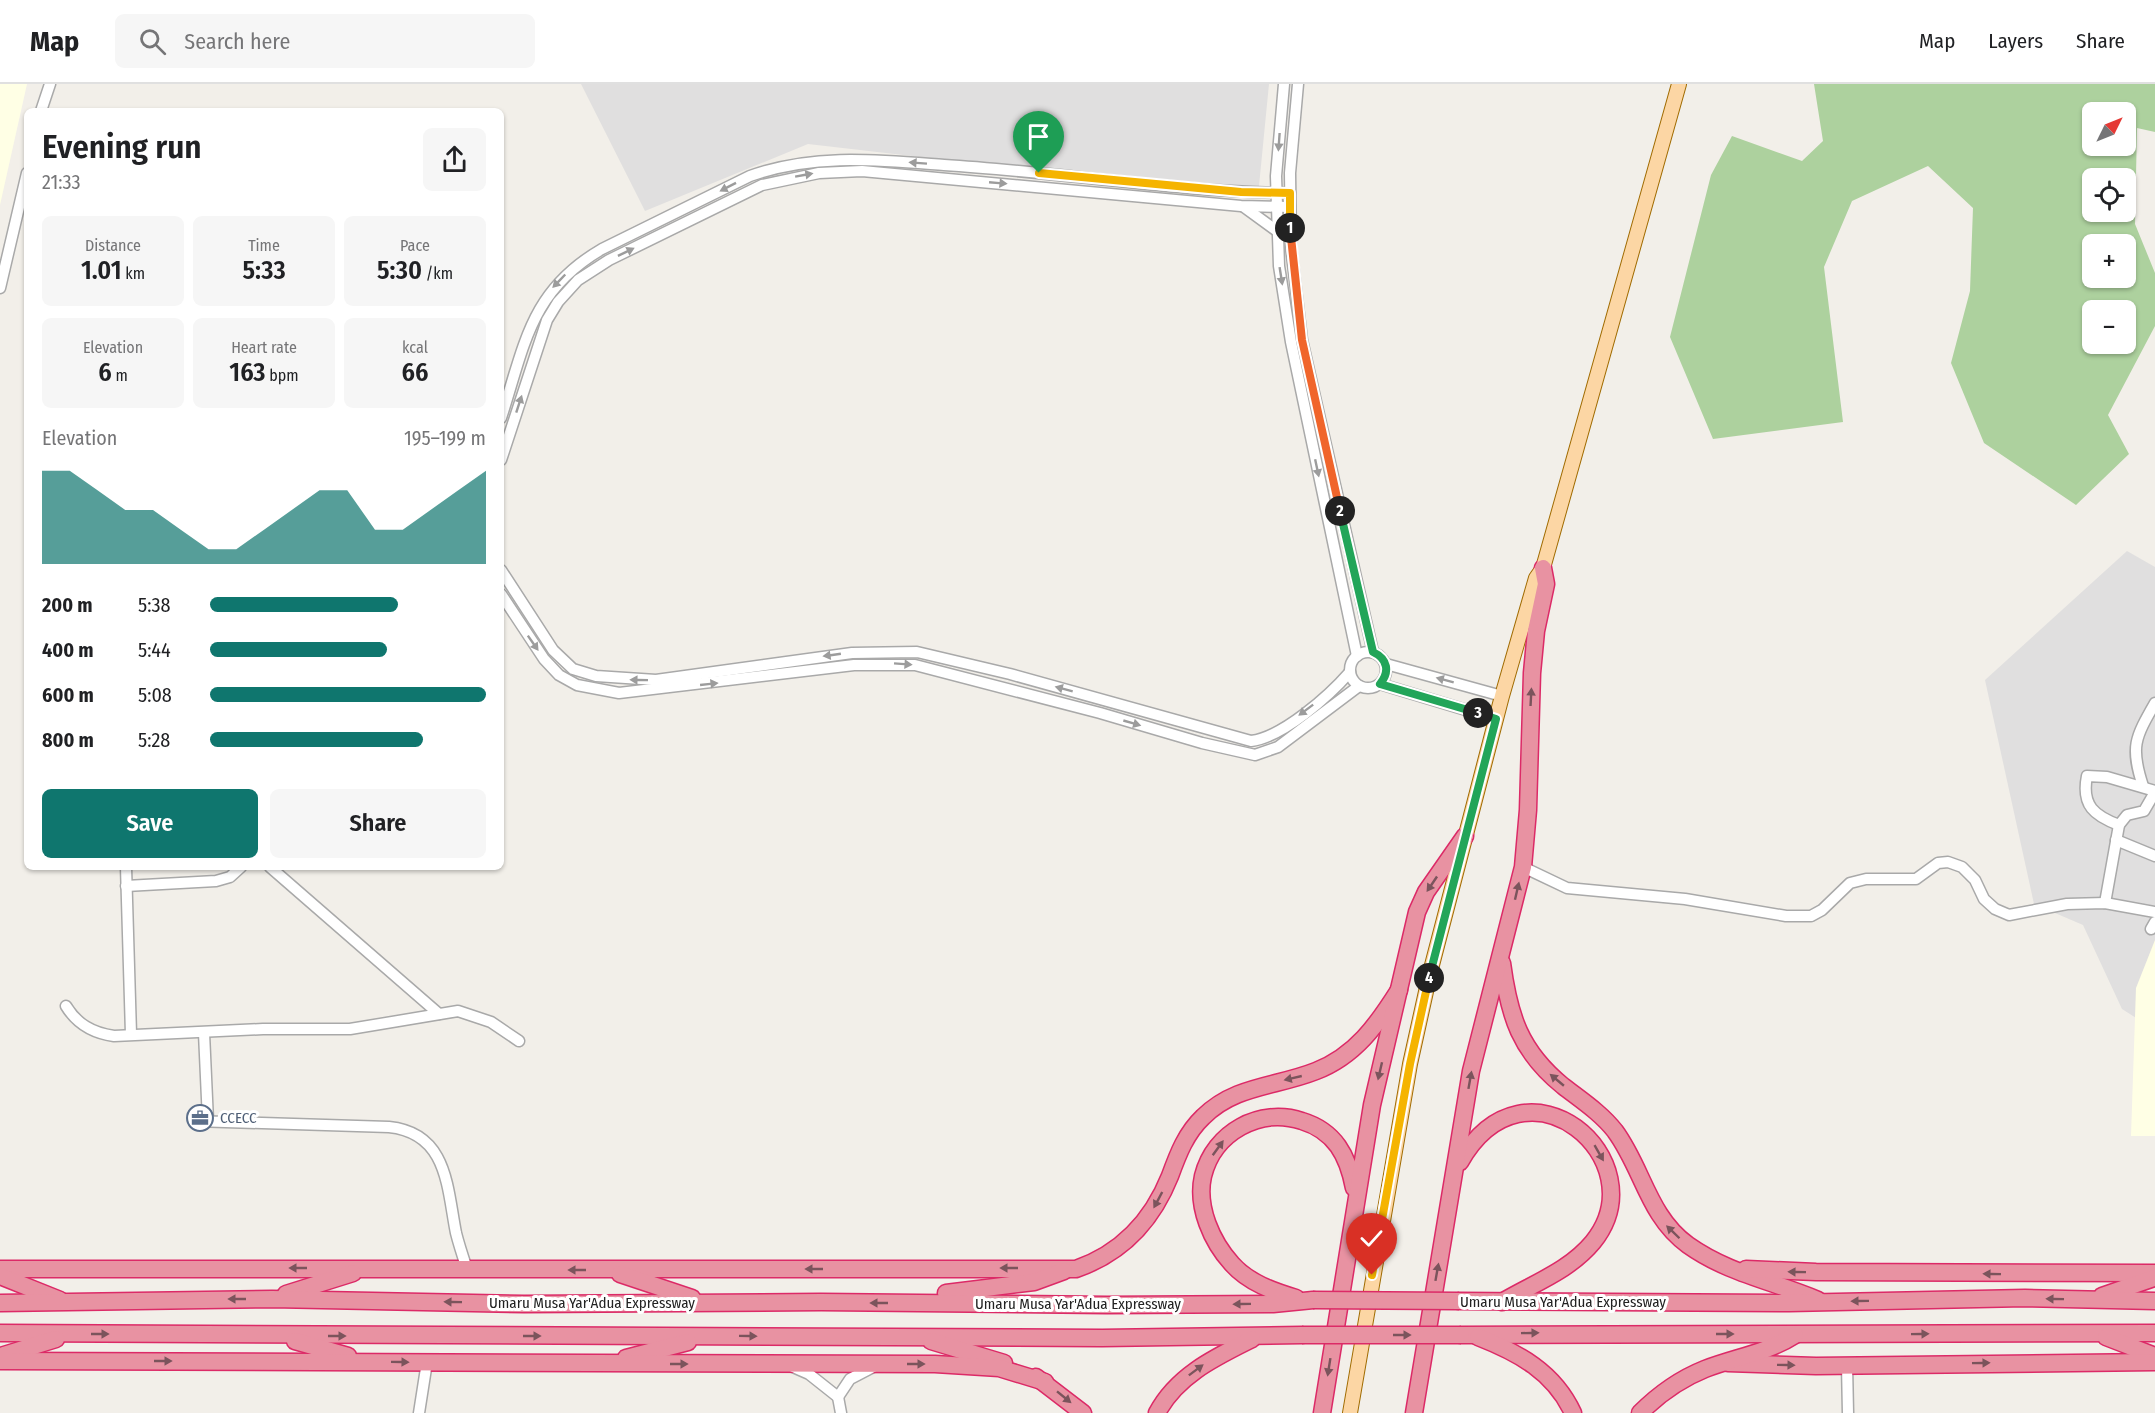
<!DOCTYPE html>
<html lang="en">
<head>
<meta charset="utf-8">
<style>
  :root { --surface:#fff; --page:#f6f6f6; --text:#202124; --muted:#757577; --line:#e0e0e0; --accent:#0f766e }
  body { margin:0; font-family:"Fira Sans Condensed",sans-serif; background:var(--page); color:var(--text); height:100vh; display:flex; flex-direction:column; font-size:22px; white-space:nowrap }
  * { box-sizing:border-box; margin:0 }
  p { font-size:20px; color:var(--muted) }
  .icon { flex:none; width:33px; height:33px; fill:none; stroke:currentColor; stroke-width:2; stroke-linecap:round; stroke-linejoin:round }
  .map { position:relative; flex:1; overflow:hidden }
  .drawer { position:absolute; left:24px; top:24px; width:480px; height:762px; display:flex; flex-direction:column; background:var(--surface); border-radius:9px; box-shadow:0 2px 4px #0004 }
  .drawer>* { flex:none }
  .needle { width:39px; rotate:47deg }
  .tools { position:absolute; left:2082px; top:18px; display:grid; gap:12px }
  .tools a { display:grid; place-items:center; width:54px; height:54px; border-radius:9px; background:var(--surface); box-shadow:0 2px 4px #0004; font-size:30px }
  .pin { position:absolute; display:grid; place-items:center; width:51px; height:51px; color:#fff; margin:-62px -26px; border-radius:50% 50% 50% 0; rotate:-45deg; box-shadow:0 0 6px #0007 }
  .pin .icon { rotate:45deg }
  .km { position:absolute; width:30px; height:30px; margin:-15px; border-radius:50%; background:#222; color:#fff; font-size:16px; line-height:30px; text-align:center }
  .round { display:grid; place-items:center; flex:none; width:63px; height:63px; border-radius:9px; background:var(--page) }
  .headline { display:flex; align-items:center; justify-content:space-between; height:102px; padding:0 18px }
  h1 { font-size:33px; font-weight:600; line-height:45px }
  .figures { display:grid; grid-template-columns:repeat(3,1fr); gap:9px; height:102px; padding:6px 18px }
  .figures div { display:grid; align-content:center; border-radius:9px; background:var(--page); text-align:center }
  .figures b { font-size:26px; font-weight:600 }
  .figures small { font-size:16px; font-weight:400 }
  .figures p { font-size:16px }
  .chart { height:168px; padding:12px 18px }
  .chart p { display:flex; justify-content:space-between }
  .chart svg { width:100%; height:108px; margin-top:6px; fill:var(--accent); opacity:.7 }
  .action { display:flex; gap:12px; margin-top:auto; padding:12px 18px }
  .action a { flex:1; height:69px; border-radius:9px; background:var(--accent); color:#fff; font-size:24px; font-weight:600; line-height:69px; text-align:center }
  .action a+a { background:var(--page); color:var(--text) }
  ul { padding:0 18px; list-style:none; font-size:20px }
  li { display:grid; grid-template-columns:96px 72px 1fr; align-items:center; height:45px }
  li i { height:15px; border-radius:8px; background:var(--accent) }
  header { display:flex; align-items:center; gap:36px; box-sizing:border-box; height:84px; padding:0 30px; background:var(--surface); border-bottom:2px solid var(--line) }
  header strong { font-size:28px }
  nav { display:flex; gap:33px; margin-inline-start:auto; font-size:21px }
  .search { width:420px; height:54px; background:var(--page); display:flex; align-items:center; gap:15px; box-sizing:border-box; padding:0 21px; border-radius:9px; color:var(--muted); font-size:22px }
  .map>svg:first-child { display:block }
</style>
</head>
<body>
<header>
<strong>Map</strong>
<div class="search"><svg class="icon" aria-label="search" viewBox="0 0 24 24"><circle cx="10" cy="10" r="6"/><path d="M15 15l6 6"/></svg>Search here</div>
<nav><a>Map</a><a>Layers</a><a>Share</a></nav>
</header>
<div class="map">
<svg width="2155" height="1329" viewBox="0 0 2155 1329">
  <rect width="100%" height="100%" fill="#f2efe9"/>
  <g fill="#e0dfdf">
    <polygon points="581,0 1269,0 1258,112 808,60 645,127"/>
    <polygon points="2127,467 2155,483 2155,946 2122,925 2083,841 2034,820 1985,596"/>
  </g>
  <g fill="#ffffe5">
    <polygon points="0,0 27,0 0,121"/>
    <polygon points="2155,856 2155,1052 2131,1052 2136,904"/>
  </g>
  <path fill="#add19e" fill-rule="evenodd" d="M 1814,0 L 2155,0 L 2155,48 L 2137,44 L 2135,140 L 2155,189 L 2155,242 L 2108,331 L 2129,370 L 2076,421 L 1984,359 L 1951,279 L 1970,207 L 1973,124 L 1928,82 L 1852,117 L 1824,183 L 1843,338 L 1713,355 L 1670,253 L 1711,91 L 1732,52 L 1802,77 L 1823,57 ZM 2092,28 L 2126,28 L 2126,62 L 2092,62 ZM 2092,94 L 2126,94 L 2126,128 L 2092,128 ZM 2092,160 L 2126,160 L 2126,194 L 2092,194 ZM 2092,226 L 2126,226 L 2126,260 L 2092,260 Z"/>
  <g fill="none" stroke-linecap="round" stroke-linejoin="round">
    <defs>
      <g id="minor">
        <polyline points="1284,0 1276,92 1279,182 1291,258 1357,572"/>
        <polyline points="1298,0 1290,89 1291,163 1302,256 1373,568"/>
        <polyline points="41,27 50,0"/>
        <polyline points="1244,123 1277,147"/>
        <polyline points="0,204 27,89"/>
        <path d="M 501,334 C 525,260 530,207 602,165 L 750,92 C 814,69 878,76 944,81 C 1060,88 1175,108 1290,109"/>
        <polyline points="501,376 547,236 558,218 578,196 609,176 762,101 819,89 862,87 1241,122 1290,123"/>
        <path d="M 501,486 L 553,566 L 573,585 L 596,592 L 656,596 L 852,569 L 917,568 L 1010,590 L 1251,657 C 1283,653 1329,612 1350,588"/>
        <polyline points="501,510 544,575 559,591 577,601 619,609 854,581 915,581 1100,629 1202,659 1255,671 1278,663 1359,602"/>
        <circle cx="1368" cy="586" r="18"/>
        <polyline points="1386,580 1502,612"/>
        <polyline points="1380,600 1496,635"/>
        <path d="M 2143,702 C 2130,663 2135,654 2155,619"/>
        <path d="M 2119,741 C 2095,732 2081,722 2087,692 L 2107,693 L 2155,707"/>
        <polyline points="2116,756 2155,772"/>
        <polyline points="126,783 131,950"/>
        <polyline points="270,783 439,930"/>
        <polyline points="1523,783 1567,804 1685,815 1786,832 1811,832 1822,826 1850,799 1866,795 1916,795 1938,779 1948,778 1962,783 1975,796 1984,815 1995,825 2009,831 2067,820 2105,819 2155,828"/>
        <polyline points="126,802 216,797 230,793 241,783"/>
        <polyline points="2105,819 2119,741 2127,731 2144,727 2155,708"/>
        <polyline points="2151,845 2155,838"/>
        <path d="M 66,922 C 77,940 92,949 114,952 L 263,945 L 350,945 L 458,927 L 491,938 L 519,957"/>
        <polyline points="204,949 208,1037"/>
        <path d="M 194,1037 L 389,1043 C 448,1049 447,1104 456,1149 C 459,1161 463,1173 467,1185"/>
        <polyline points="1847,1281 1848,1329"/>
        <polyline points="793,1283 809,1290 838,1313 850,1295 875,1282"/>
        <polyline points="838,1313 841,1329"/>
        <polyline points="419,1329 427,1278"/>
      </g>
      <polyline id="major" points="1350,1329 1410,980 1431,885 1502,612 1536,494 1543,484 1679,0"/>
      <g id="highway">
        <path d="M 1502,879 C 1509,932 1520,967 1563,1002 C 1581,1016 1601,1029 1615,1047 C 1643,1085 1648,1132 1688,1161 C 1729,1190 1773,1197 1818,1216"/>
        <path d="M 1460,1078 C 1526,962 1659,1076 1593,1158 C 1569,1187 1534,1199 1502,1218"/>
        <path d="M 0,1185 L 1076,1185 C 1122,1169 1152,1137 1170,1092 C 1178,1070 1186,1049 1203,1033 C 1235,1001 1276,1003 1316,987 C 1355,972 1377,941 1399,906"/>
        <polyline points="1746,1185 1816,1188 2155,1189"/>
        <polyline points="620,1190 692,1214"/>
        <polyline points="0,1192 60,1216"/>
        <polyline points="946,1209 1034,1198 1064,1187"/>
        <polyline points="286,1210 353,1189"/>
        <polyline points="2102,1212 2154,1194"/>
        <path d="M 1296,1214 C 1273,1207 1249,1199 1232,1180 C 1212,1158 1196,1123 1203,1092 C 1214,1048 1260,1023 1302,1037 C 1335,1047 1348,1072 1354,1104"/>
        <polyline points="1459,1217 1789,1219 2025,1214 2155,1217"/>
        <polyline points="0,1219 272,1215 524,1220 821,1218 1107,1221 1273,1220 1313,1216"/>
        <polyline points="0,1249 1102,1254 1302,1251"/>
        <polyline points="1461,1251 2155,1249"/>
        <path d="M 1478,1253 C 1519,1269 1554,1288 1573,1329"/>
        <polyline points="2106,1253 2155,1272"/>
        <polyline points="295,1257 348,1272"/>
        <polyline points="931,1257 1004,1279"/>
        <polyline points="4,1271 56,1255"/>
        <polyline points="626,1274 688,1258"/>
        <polyline points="0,1277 935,1280 999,1284 1045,1298"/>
        <polyline points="1728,1279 1816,1282 2155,1278"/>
        <polyline points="1036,1293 1083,1329"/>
        <path d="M 1157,1329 C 1177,1291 1216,1273 1252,1255"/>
        <polyline points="1322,1329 1372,1021 1417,828 1426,808 1465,752"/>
        <polyline points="1414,1329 1471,987 1523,783 1528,726 1532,589 1536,547 1546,500 1543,484"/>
        <path d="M 1640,1329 C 1659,1310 1680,1295 1705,1285 C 1736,1273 1767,1269 1795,1251"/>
      </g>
    </defs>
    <use href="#minor" stroke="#a9a9a9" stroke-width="13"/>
    <use href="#major" stroke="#a06b00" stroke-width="16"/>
    <use href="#highway" stroke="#dc2a67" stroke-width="19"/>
    <use href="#minor" stroke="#fff" stroke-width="10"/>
    <use href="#major" stroke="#fcd6a4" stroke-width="14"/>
    <use href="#highway" stroke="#e892a2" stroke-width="16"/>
    <defs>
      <g id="highway-bridge">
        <polyline points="1313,1216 1459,1217"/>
        <polyline points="1302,1251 1461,1251"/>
      </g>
    </defs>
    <use href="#highway-bridge" stroke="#dc2a67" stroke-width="19" stroke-linecap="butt"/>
    <use href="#highway-bridge" stroke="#e892a2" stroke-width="16"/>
  </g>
  <defs><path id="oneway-solid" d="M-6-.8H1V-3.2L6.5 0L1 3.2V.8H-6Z" transform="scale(1.5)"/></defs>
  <g fill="#9c9c9c">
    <use href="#oneway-solid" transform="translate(1279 58) rotate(94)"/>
    <use href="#oneway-solid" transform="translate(918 79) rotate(-176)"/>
    <use href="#oneway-solid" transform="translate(804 91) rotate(-10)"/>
    <use href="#oneway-solid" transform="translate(998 99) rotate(5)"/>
    <use href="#oneway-solid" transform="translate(728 103) rotate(153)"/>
    <use href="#oneway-solid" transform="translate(626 168) rotate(-26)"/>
    <use href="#oneway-solid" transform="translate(1281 192) rotate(81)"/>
    <use href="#oneway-solid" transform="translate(559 197) rotate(134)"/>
    <use href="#oneway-solid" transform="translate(519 320) rotate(-72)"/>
    <use href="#oneway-solid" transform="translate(1317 384) rotate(78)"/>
    <use href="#oneway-solid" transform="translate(533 559) rotate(55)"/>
    <use href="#oneway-solid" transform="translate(832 571) rotate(172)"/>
    <use href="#oneway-solid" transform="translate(903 580) rotate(4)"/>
    <use href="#oneway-solid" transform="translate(639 596) rotate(-179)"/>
    <use href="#oneway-solid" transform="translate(1445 596) rotate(-165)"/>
    <use href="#oneway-solid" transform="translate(709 600) rotate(-6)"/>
    <use href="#oneway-solid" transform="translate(1064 605) rotate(-165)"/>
    <use href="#oneway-solid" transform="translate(1306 626) rotate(143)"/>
    <use href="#oneway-solid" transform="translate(1132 639) rotate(16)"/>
  </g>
  <g fill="#7b545c">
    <use href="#oneway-solid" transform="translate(1531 613) rotate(-87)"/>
    <use href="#oneway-solid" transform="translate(1432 800) rotate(124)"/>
    <use href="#oneway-solid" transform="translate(1517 807) rotate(-77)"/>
    <use href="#oneway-solid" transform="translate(1380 987) rotate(103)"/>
    <use href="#oneway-solid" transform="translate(1293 994) rotate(167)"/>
    <use href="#oneway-solid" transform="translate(1470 996) rotate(-80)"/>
    <use href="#oneway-solid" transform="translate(1557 996) rotate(-140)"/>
    <use href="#oneway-solid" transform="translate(1218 1064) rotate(-54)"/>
    <use href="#oneway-solid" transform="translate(1599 1069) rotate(60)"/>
    <use href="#oneway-solid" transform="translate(1158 1116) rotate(118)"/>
    <use href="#oneway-solid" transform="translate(1673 1148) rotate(-136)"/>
    <use href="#oneway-solid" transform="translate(298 1184) rotate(-180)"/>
    <use href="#oneway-solid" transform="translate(1009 1184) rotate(180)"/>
    <use href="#oneway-solid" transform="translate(814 1185) rotate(180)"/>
    <use href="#oneway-solid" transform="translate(577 1186) rotate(-180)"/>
    <use href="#oneway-solid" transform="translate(1437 1188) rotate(-80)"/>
    <use href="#oneway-solid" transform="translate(1797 1188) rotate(-179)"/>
    <use href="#oneway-solid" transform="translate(1992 1190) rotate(-179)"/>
    <use href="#oneway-solid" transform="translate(237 1215) rotate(180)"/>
    <use href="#oneway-solid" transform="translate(2055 1215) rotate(-179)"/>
    <use href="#oneway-solid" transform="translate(1860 1217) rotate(179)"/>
    <use href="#oneway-solid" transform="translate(453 1218) rotate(-179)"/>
    <use href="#oneway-solid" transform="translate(879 1219) rotate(-180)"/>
    <use href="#oneway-solid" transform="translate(1242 1220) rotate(179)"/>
    <use href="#oneway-solid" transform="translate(1530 1249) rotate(-1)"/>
    <use href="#oneway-solid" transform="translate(100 1250)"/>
    <use href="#oneway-solid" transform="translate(1725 1250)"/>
    <use href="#oneway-solid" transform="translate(1920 1250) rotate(-1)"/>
    <use href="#oneway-solid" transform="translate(1402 1251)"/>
    <use href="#oneway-solid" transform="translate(337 1252)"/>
    <use href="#oneway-solid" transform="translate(532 1252)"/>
    <use href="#oneway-solid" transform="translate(748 1252) rotate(1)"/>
    <use href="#oneway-solid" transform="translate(163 1277)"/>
    <use href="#oneway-solid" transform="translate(400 1278) rotate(1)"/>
    <use href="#oneway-solid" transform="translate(1981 1279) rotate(-1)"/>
    <use href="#oneway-solid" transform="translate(679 1280)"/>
    <use href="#oneway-solid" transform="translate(916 1280)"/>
    <use href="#oneway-solid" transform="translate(1786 1281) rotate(1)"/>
    <use href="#oneway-solid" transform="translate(1329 1283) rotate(99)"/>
    <use href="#oneway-solid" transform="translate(1196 1286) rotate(-37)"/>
    <use href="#oneway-solid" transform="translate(1064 1313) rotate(39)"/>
  </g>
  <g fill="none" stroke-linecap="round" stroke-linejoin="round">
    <defs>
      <polyline id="split-1" points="1039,89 1241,108 1290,109 1290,144"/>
      <polyline id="split-2" points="1290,144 1302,256 1340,427"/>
      <path id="split-3" d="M 1340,427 L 1373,568 C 1388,575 1390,588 1380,600 L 1478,629"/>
      <polyline id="split-4" points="1429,894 1496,635 1478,629"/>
      <polyline id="split-5" points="1372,1191 1410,980 1429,894"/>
    </defs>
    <use href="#split-1" stroke="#fff" stroke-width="12"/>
    <use href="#split-2" stroke="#fff" stroke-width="12"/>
    <use href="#split-3" stroke="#fff" stroke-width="12"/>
    <use href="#split-4" stroke="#fff" stroke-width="12"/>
    <use href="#split-5" stroke="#fff" stroke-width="12"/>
    <use href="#split-1" stroke="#f5b400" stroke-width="8"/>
    <use href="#split-2" stroke="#f0652b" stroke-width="8"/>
    <use href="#split-3" stroke="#22a559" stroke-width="8"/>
    <use href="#split-4" stroke="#22a559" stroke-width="8"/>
    <use href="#split-5" stroke="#f5b400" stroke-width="8"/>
  </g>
  <defs>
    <symbol id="office-ring" viewBox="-11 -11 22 22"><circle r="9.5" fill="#fff" stroke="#5c6f8a" stroke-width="1.5"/><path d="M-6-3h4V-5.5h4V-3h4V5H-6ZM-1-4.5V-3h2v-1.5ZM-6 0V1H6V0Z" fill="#5c6f8a"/></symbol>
  </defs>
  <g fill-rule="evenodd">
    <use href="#office-ring" x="185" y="1019" width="30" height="30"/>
  </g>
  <g text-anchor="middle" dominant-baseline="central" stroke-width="6" stroke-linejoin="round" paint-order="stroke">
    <g font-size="15" fill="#4e5e75" stroke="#fff" text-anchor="start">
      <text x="220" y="1034">CCECC</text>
    </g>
    <g font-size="15" fill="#222" stroke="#fff">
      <text x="1563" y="1218">Umaru Musa Yar'Adua Expressway</text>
      <text x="592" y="1219">Umaru Musa Yar'Adua Expressway</text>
      <text x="1078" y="1220">Umaru Musa Yar'Adua Expressway</text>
    </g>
  </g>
</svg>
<div class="tools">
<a><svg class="needle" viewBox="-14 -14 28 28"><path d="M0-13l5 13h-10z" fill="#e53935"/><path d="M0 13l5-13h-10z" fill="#757577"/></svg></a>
<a><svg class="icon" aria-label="locate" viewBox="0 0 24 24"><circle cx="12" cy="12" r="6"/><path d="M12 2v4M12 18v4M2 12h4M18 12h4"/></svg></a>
<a>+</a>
<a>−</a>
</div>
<div class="pin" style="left:1039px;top:89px;background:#1e9e55"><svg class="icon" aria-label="arrive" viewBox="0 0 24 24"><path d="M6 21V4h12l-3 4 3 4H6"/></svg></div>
<div class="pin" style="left:1372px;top:1191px;background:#d93025"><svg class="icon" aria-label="check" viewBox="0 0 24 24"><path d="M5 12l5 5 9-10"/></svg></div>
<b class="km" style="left:1290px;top:144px">1</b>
<b class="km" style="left:1340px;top:427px">2</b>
<b class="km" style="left:1478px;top:629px">3</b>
<b class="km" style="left:1429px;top:894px">4</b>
<section class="drawer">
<div class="headline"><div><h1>Evening run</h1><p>21:33</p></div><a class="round"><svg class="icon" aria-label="share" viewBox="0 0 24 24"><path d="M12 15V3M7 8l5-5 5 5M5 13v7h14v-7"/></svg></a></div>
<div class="figures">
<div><p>Distance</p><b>1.01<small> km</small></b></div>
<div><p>Time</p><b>5:33</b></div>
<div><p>Pace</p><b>5:30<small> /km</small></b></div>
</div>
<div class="figures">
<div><p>Elevation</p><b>6<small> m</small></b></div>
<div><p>Heart rate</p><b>163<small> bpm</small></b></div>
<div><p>kcal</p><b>66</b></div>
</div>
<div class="chart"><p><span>Elevation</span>195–199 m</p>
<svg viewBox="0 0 160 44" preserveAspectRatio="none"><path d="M0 44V6L10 6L20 14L30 22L40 22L50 30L60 38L70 38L80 30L90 22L100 14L110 14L120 30L130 30L140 22L150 14L160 6V44z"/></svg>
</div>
<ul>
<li><b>200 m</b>5:38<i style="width:68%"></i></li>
<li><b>400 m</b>5:44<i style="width:64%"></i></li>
<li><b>600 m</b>5:08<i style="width:100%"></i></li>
<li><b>800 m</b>5:28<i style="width:77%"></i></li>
</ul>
<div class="action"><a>Save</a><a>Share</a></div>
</section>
</div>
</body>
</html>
